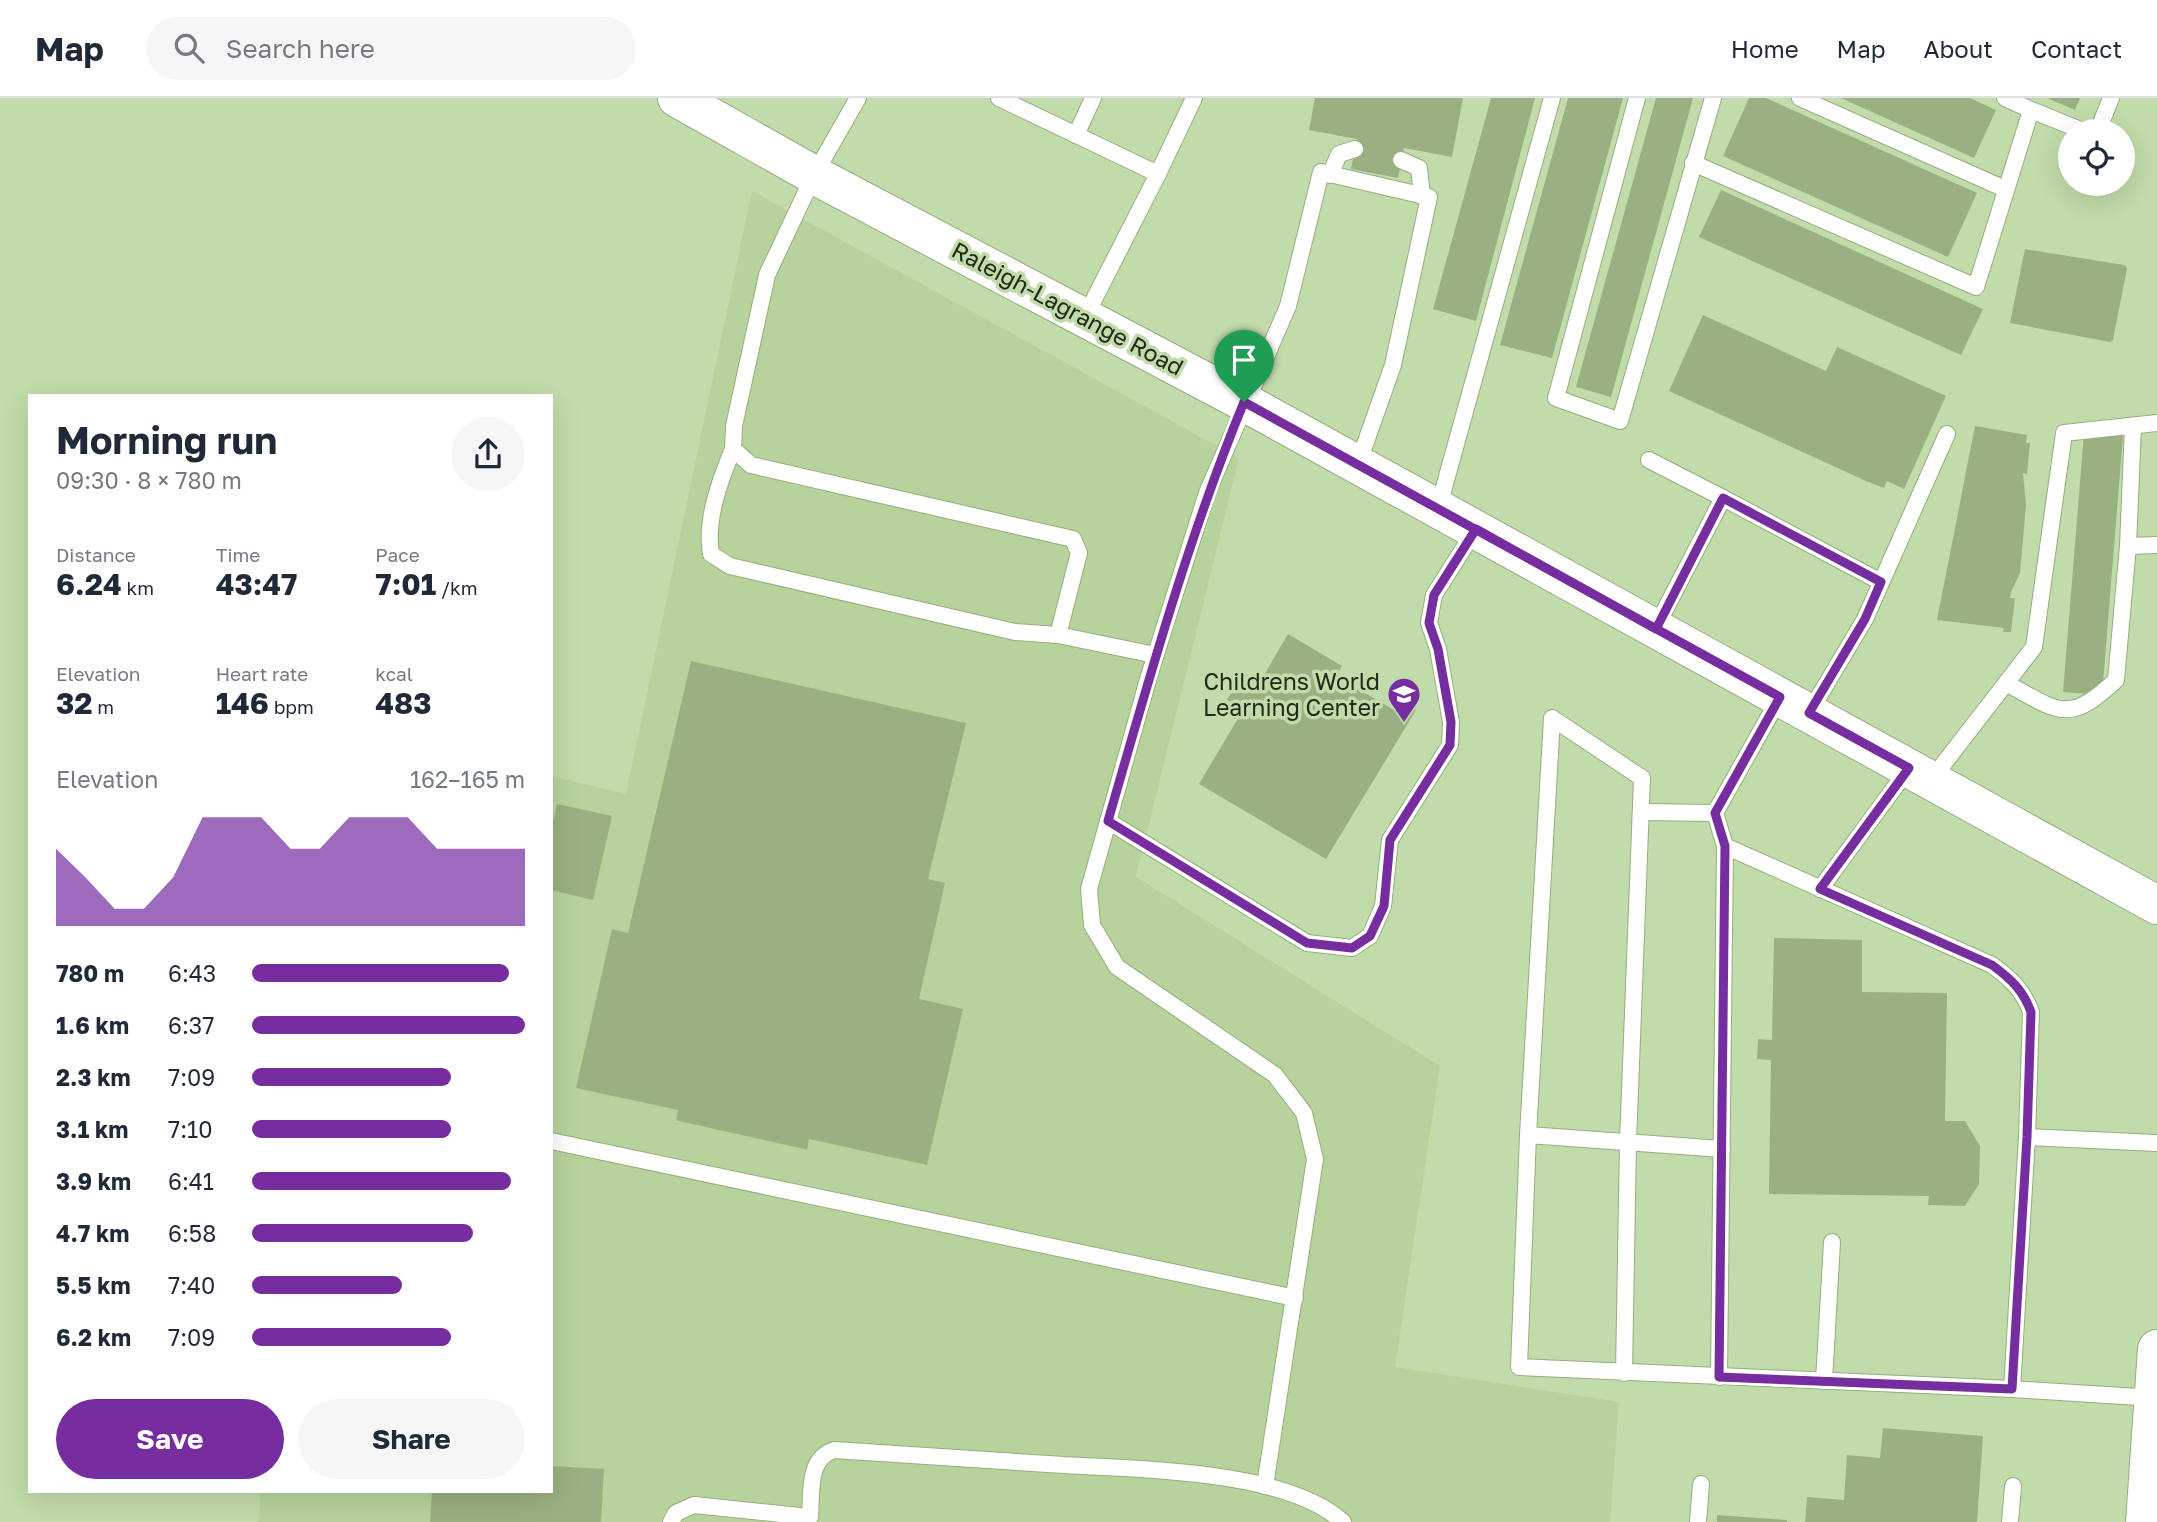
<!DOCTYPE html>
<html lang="en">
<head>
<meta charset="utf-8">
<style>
  :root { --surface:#fff; --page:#f6f6f7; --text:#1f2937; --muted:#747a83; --line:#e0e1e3; --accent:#762da0 }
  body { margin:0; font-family:"Golos Text",sans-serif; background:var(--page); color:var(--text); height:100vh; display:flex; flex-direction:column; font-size:26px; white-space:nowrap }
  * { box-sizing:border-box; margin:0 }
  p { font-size:23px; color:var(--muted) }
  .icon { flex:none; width:38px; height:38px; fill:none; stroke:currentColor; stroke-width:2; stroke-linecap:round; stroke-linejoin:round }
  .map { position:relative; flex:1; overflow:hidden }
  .drawer { position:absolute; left:28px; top:296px; width:525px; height:1099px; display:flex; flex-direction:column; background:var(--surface); border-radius:0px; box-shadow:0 7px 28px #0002 }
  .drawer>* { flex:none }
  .buttons { position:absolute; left:2058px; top:21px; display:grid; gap:14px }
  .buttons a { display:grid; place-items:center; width:77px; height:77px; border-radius:50%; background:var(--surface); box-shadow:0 7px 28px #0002; font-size:35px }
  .pin { position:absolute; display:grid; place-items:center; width:60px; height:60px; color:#fff; margin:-72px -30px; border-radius:50% 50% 50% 0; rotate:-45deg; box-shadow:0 0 7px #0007 }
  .pin .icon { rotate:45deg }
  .round { display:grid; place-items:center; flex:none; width:74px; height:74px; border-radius:37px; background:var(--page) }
  .headline { display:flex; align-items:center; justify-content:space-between; height:119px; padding:0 28px }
  h1 { font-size:38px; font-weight:700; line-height:52px }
  .metrics { display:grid; grid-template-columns:repeat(3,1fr); gap:10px; height:119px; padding:7px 28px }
  .metrics div { display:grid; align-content:center }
  .metrics b { font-size:30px; font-weight:700 }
  .metrics small { font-size:19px; font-weight:400 }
  .metrics p { font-size:19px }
  .chart { height:196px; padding:14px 28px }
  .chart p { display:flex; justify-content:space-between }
  .chart svg { width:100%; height:126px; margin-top:7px; fill:var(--accent); opacity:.7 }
  .button { display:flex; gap:14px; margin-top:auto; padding:14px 28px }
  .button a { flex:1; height:80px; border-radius:42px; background:var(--accent); color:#fff; font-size:28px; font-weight:700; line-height:80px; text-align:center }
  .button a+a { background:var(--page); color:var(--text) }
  ul { padding:0 28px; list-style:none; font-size:23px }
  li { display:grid; grid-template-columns:112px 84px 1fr; align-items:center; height:52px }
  li i { height:18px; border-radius:9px; background:var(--accent) }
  header { display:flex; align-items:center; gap:42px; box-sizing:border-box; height:98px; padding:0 35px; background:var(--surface); border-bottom:2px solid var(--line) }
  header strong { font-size:33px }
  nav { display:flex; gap:38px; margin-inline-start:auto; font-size:24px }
  .search { width:490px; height:63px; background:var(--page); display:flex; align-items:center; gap:18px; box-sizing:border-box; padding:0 24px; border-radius:38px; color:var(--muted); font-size:26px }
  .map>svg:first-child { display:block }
</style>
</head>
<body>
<header>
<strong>Map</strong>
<div class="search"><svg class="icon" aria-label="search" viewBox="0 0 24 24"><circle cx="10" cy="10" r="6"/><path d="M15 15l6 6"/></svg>Search here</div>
<nav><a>Home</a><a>Map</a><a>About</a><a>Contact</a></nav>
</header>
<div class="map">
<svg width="2157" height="1424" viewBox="0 0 2157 1424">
  <rect width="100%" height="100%" fill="#c2dbaa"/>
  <polygon fill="#b7d39b" points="752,93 1239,360 1136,779 1440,968 1395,1269 1619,1304 1610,1424 258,1424 261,1393 551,1393 551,678 626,696"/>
  <g fill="#99b182">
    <polygon points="1315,0 1463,0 1452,59 1404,50 1398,80 1351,71 1357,41 1309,32"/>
    <polygon points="1491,0 1535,0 1476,223 1433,211"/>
    <polygon points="1568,0 1623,0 1552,260 1500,247"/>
    <polygon points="1656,0 1693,0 1611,299 1576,289"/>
    <polygon points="1749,0 1766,0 1977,95 1948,159 1723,58"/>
    <polygon points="1841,0 1970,0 1996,12 1974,60"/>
    <polygon points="2047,0 2080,0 2075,12"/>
    <polygon points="1721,92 1983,211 1961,257 1699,139"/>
    <polygon points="2025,151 2124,167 2127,170 2113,242 2110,244 2010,225"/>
    <polygon points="1703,217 1826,273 1837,249 1946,298 1904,391 1887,383 1884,390 1866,383 1669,293"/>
    <polygon points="1975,328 2027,337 2026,345 2030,345 2027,376 2023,375 2026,407 2020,475 2011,494 2010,500 2015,500 2011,534 2003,534 2004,530 1937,522"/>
    <polygon points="2084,335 2123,338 2102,597 2063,594"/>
    <polygon points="1288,536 1342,568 1336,578 1394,612 1400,602 1404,605 1405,602 1415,608 1413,610 1416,612 1326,761 1199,686 1243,612 1227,602 1243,574 1260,584"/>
    <polygon points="691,563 966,625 928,781 945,785 919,901 963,911 927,1067 809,1041 807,1052 804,1051 679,1023 676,1022 678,1012 576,990 612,831 628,835"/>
    <polygon points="557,706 612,718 593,802 551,792 551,734"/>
    <polygon points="1774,840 1862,842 1862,894 1947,895 1945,1023 1965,1023 1980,1048 1979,1086 1965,1108 1928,1107 1929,1098 1769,1096 1771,962 1757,961 1758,941 1772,942"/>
    <polygon points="1883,1330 1983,1338 1977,1424 1805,1424 1807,1399 1844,1402 1847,1357 1880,1360"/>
    <polygon points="551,1368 604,1371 601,1424 430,1424 432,1393 551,1393"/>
    <polygon points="1717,1417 1787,1422 1787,1424 1717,1424"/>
  </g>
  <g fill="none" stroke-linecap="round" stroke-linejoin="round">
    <defs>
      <g id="service">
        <polyline points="858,0 814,77 767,177 734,328 733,351 751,367 1073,441 1079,455 1058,537 1155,557"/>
        <polyline points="999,0 1158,76 1085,219"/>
        <polyline points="1637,0 1556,300 1620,323 1713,0"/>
        <polyline points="1800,0 2005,91"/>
        <polyline points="2005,0 2031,12"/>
        <polyline points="2098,33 2111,0"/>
        <polyline points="1076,37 1093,0"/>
        <polyline points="1401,62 1419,70 1422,98"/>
        <polyline points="1693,65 1976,189 2031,12 2083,33"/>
        <polyline points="1158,76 1194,0"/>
        <polyline points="1330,77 1339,56 1355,51"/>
        <polyline points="2133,328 2128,448 2157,447"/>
        <path d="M 733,351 C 720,382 705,422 711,456 L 730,468 L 1015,534 L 1058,537"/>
        <polyline points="1649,362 1723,400"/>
        <polyline points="1438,411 1552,0"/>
        <polyline points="1655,531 1723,400 1881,484"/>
        <path d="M 2006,585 C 2059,614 2068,627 2116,582 L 2128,448"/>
        <polyline points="1809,615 1865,521 1947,336"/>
        <polyline points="1931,682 2034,549 2064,335 2157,325"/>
        <polyline points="1641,714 1715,715 1780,599"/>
        <polyline points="1715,715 1725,748 1719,1279"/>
        <polyline points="1108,723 1307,845 1352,850 1370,838 1383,808 1390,742 1450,647 1451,624 1438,551 1429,525 1434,497 1476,431"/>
        <path d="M 1725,748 L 1992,867 C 2011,881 2023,892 2031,914 L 2027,1039"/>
        <polyline points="1820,791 1909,670"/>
        <polyline points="1528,1037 1722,1051"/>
        <polyline points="551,1043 1295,1200"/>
        <polyline points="1624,1275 1628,1044 1642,680 1552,620 1528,1037 1519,1269 2012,1291"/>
        <polyline points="1824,1283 1832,1144"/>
        <polyline points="2154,1300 2012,1291 2027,1039 2157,1045"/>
        <polyline points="1265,1388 1315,1061 1304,1015 1275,977 1117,869 1092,827 1089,791 1149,578 1207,395 1288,208 1321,74 1429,99 1393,267 1358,366"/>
        <path d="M 671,1424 L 676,1415 L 694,1407 L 810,1419 C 812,1394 807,1361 834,1352 C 906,1357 977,1362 1048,1366 C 1128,1372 1282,1369 1343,1424"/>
        <polyline points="1698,1424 1701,1386"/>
        <polyline points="2010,1424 2013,1388"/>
      </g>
      <polyline id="secondary" points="677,0 814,77 1244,304 2157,807"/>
      <polyline id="primary" points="2145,1424 2157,1251"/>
    </defs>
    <use href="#service" stroke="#96ae7f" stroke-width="18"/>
    <use href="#secondary" stroke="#96ae7f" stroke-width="40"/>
    <use href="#primary" stroke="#96ae7f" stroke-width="40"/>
    <use href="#service" stroke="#fff" stroke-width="16"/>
    <use href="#secondary" stroke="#fff" stroke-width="38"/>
    <use href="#primary" stroke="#fff" stroke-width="38"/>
  </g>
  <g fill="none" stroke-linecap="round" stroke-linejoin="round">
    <defs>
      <path id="route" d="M 1244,304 C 1423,402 1601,501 1780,599 L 1715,715 L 1725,748 L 1719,1279 L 2012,1291 L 2027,1039 L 2031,914 C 2023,892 2011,881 1992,867 L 1820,791 L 1909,670 L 1809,615 L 1865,521 L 1881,484 L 1723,400 L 1656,531 L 1476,431 L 1434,497 L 1429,525 L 1438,551 L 1451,624 L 1450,647 L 1390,742 L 1384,808 L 1370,838 L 1352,850 L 1307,845 L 1108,723 C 1149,581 1188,440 1244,304"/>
    </defs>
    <use href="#route" stroke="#fff" stroke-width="14"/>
    <use href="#route" stroke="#762da0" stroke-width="9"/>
  </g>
  <defs>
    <symbol id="school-pin" viewBox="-11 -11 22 30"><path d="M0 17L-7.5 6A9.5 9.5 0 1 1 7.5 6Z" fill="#762da0" stroke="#c2dbaa"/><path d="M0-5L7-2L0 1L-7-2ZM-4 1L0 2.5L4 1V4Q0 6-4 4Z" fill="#fff"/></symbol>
  </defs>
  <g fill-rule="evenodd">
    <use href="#school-pin" x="1385" y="577" width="38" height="52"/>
  </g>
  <g text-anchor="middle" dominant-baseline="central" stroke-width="7" stroke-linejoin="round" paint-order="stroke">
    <g font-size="23" fill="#202917" stroke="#c2dbaa">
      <text transform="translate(1068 210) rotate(28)">Raleigh-Lagrange Road</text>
    </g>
    <g font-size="23" fill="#202917" stroke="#c2dbaa" text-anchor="end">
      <text x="1380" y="583">Childrens World<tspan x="1380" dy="26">Learning Center</tspan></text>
    </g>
  </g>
</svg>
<div class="buttons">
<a><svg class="icon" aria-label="locate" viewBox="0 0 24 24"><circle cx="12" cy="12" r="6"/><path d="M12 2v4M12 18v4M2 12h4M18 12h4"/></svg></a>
</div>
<div class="pin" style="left:1244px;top:304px;background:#1e9e55"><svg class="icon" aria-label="arrive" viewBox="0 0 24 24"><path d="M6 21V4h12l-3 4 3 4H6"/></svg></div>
<section class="drawer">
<div class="headline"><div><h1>Morning run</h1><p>09:30 · 8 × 780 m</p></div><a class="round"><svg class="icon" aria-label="share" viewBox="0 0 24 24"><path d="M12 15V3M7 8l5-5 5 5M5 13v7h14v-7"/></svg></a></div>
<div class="metrics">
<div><p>Distance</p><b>6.24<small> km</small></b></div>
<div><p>Time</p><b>43:47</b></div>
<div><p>Pace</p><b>7:01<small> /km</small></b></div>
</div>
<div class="metrics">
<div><p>Elevation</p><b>32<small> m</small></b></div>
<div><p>Heart rate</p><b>146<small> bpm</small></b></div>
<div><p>kcal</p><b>483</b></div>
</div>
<div class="chart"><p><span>Elevation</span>162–165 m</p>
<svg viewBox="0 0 160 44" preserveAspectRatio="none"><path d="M0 44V17L10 27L20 38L30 38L40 27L50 6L60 6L70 6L80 17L90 17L100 6L110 6L120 6L130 17L140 17L150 17L160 17V44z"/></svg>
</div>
<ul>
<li><b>780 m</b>6:43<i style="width:94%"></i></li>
<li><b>1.6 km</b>6:37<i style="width:100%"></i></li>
<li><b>2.3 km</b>7:09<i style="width:73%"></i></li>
<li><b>3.1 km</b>7:10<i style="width:73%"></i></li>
<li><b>3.9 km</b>6:41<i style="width:95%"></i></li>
<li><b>4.7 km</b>6:58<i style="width:81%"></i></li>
<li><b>5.5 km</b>7:40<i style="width:55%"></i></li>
<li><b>6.2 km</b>7:09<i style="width:73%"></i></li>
</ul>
<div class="button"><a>Save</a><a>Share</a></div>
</section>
</div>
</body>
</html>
